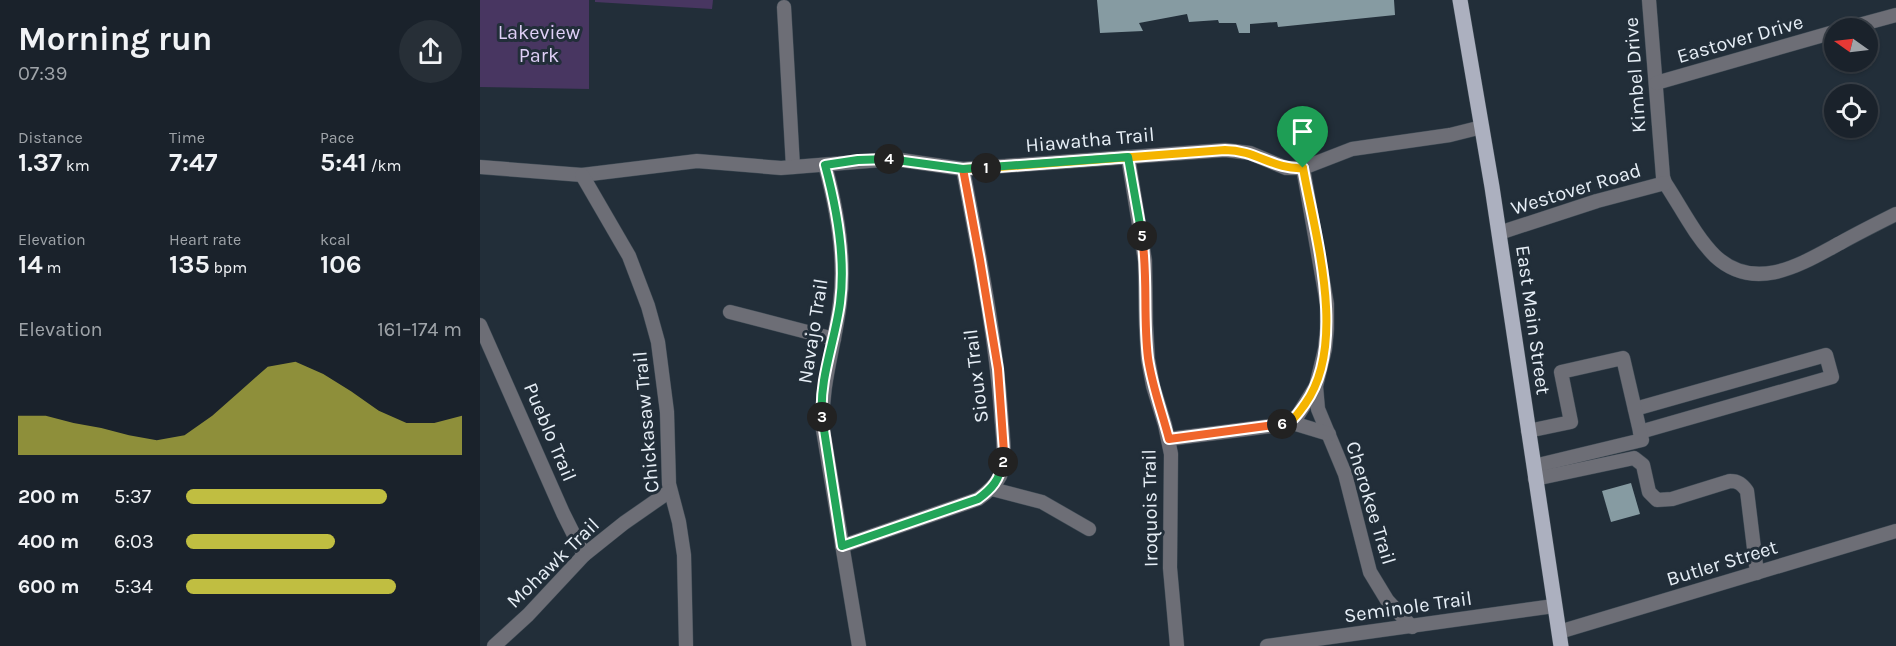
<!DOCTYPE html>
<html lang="en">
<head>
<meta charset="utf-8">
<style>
  :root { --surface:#1a222b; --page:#272f37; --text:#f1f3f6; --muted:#9fa4a9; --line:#383f47; --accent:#c0be41 }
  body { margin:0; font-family:Karla,sans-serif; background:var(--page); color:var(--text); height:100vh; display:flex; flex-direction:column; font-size:22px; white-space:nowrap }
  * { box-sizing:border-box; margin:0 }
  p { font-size:20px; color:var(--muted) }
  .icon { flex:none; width:33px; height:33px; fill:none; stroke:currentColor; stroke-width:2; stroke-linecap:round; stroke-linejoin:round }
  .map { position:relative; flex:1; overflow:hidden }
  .side { display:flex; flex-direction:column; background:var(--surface); width:480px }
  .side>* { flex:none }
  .needle { width:39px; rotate:284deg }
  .buttons { position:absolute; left:1344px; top:18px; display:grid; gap:12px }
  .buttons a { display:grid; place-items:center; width:54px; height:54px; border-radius:50%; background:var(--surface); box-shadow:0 2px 4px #0004,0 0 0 2px var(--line); font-size:30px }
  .pin { position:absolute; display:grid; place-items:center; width:51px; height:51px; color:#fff; margin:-62px -26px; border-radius:50% 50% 50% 0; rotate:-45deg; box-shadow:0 0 6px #0007 }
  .pin .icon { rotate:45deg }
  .km { position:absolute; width:30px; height:30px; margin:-15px; border-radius:50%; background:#222; color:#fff; font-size:16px; line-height:30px; text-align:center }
  .round { display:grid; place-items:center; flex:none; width:63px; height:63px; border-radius:32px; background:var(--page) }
  .summary { display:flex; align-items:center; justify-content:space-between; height:102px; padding:0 18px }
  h1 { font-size:33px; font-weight:700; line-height:45px }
  .stats { display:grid; grid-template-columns:repeat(3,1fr); gap:9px; height:102px; padding:6px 18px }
  .stats div { display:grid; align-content:center }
  .stats b { font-size:26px; font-weight:700 }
  .stats small { font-size:16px; font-weight:400 }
  .stats p { font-size:16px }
  .chart { height:168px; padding:12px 18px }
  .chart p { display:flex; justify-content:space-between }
  .chart svg { width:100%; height:108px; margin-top:6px; fill:var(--accent); opacity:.7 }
  ul { padding:0 18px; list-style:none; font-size:20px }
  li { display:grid; grid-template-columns:96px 72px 1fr; align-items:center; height:45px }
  li i { height:15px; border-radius:8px; background:var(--accent) }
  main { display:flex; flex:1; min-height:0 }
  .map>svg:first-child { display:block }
</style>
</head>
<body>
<main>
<section class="side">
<div class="summary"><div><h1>Morning run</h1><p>07:39</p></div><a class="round"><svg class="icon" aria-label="share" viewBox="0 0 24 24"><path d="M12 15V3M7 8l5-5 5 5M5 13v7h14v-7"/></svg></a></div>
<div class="stats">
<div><p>Distance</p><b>1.37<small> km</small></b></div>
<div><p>Time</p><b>7:47</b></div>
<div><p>Pace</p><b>5:41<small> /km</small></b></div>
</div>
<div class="stats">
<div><p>Elevation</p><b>14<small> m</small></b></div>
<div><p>Heart rate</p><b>135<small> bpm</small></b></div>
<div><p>kcal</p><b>106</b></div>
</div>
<div class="chart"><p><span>Elevation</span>161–174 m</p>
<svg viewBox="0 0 160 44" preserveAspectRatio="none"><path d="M0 44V28L10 28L20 31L30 33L40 36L50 38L60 36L70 28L80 18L90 8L100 6L110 11L120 18L130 26L140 31L150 31L160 28V44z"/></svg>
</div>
<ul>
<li><b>200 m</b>5:37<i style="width:73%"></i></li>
<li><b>400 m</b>6:03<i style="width:54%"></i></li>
<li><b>600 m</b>5:34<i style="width:76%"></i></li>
</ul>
</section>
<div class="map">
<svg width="1416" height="646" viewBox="0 0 1416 646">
  <rect width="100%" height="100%" fill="#222e39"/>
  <g fill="#483661">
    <polygon points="0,0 109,0 109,89 0,87"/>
    <polygon points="115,0 233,0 232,9 115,2"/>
  </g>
  <g fill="#869ba2">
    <polygon points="617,0 914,0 915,15 798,27 797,22 770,24 770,33 759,33 756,23 739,23 738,20 709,22 707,14 659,23 663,31 620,33"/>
    <polygon points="1151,483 1160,514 1131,522 1122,491"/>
  </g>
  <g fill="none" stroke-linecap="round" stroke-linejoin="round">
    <defs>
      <g id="minor">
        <path d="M 1169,0 L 1183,177 L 1185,183 C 1201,207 1215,236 1235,256 C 1276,294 1323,263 1362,242 C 1380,232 1398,223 1416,214"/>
        <polyline points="304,7 313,167"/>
        <polyline points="1368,28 1416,15"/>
        <polyline points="1176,83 1354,32"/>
        <polyline points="648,157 665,261 666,324 668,359 673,386 685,425 691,454 690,568 697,646"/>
        <path d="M 345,165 C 357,209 366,257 360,302 C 355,346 340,386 343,430 L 379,646"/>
        <polyline points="0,167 102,175 217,161 301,168 414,159 483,169 745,150 770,153 806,168 823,168 872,149 970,135 1002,127"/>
        <polyline points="823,168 847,304 847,329 845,349 836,386 838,409 865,474 890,572 907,600 932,627"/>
        <polyline points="102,175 149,256 168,306 178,342 187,412 189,484 199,522 204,555 206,646"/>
        <polyline points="1019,233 1117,201 1185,183"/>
        <polyline points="250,312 354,339"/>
        <polyline points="0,325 83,513 104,555"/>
        <polyline points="1155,409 1346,355 1352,377 1160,432"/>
        <polyline points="807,424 816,424 849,434"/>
        <polyline points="1048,431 1091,422 1081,372 1143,358 1162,440 1054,466"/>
        <polyline points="689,439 807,424 818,415 836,386"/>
        <path d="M 1055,479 L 1154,458 L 1163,465 L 1169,492 L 1177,500 L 1192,499 L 1250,481 C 1258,481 1262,484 1267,491 L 1277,573"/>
        <polyline points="512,489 562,502 609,529"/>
        <path d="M 362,546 L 498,499 C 508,492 515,486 520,476 C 527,456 522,433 521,412 C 515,330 498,250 483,169"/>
        <polyline points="1079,632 1416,531"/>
        <polyline points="14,646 48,615 104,555 144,523 190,491"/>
        <polyline points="787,646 1074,606"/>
      </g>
      <polyline id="major" points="980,0 1012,187 1081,646"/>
    </defs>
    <use href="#minor" stroke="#3d4953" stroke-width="15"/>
    <use href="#major" stroke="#3d4953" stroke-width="16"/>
    <use href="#minor" stroke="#6d6e76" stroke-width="14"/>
    <use href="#major" stroke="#acb0bf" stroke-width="15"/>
  </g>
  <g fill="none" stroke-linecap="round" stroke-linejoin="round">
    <defs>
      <path id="split-1" d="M 506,168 L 745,150 C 776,150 794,170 823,168"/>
      <polyline id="split-2" points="506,168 483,169 500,260 518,369 524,452 523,462"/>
      <path id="split-3" d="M 342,417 L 362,546 L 498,499 C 513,488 519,480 523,462"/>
      <path id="split-4" d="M 342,417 C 339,379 355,341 360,303 C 366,258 357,209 345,165 L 378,160 L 409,159"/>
      <polyline id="split-5" points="409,159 483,169 648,157 662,236"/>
      <path id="split-6" d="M 662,236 C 668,277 663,317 668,358 C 672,386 682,412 689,439 L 802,424"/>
      <path id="split-7" d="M 802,424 C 813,423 819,412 825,404 C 868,344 835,235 823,168"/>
    </defs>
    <use href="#split-1" stroke="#fff" stroke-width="12"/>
    <use href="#split-2" stroke="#fff" stroke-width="12"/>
    <use href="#split-3" stroke="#fff" stroke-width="12"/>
    <use href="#split-4" stroke="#fff" stroke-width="12"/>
    <use href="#split-5" stroke="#fff" stroke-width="12"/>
    <use href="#split-6" stroke="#fff" stroke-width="12"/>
    <use href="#split-7" stroke="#fff" stroke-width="12"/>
    <use href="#split-1" stroke="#f5b400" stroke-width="8"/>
    <use href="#split-2" stroke="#f0652b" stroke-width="8"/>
    <use href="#split-3" stroke="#22a559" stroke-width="8"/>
    <use href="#split-4" stroke="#22a559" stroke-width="8"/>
    <use href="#split-5" stroke="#22a559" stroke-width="8"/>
    <use href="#split-6" stroke="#f0652b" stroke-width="8"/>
    <use href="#split-7" stroke="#f5b400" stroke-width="8"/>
  </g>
  <g text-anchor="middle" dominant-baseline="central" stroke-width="6" stroke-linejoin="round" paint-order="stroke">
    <g font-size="20" fill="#dfd0f7" stroke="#222e39">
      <text x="59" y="32">Lakeview<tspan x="59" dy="23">Park</tspan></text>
    </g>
    <g font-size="20" fill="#e6eef6" stroke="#222e39">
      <text transform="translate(1260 39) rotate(-16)">Eastover Drive</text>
      <text transform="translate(1155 75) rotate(-94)">Kimbel Drive</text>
      <text transform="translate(610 140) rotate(-5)">Hiawatha Trail</text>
      <text transform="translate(1096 189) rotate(-17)">Westover Road</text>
      <text transform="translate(1053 320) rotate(82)">East Main Street</text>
      <text transform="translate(333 331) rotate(-81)">Navajo Trail</text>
      <text transform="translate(496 376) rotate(-97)">Sioux Trail</text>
      <text transform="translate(166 422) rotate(-95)">Chickasaw Trail</text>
      <text transform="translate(70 432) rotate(67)">Pueblo Trail</text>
      <text transform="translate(891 503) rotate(73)">Cherokee Trail</text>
      <text transform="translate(670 508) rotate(-91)">Iroquois Trail</text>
      <text transform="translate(73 563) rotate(-44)">Mohawk Trail</text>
      <text transform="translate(1242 563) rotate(-17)">Butler Street</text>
      <text transform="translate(928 607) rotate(-8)">Seminole Trail</text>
    </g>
  </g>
</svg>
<div class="buttons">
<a><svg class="needle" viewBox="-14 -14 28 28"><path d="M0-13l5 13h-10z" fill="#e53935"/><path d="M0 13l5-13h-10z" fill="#9fa4a9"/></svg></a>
<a><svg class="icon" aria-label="locate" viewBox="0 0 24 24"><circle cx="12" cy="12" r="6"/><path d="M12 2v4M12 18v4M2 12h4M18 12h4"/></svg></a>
</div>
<div class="pin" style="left:823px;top:168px;background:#1e9e55"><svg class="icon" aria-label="arrive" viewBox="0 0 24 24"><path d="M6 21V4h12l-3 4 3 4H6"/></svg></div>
<b class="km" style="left:506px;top:168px">1</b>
<b class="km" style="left:523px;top:462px">2</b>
<b class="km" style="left:342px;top:417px">3</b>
<b class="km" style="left:409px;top:159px">4</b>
<b class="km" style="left:662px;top:236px">5</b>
<b class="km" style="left:802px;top:424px">6</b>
</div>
</main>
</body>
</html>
